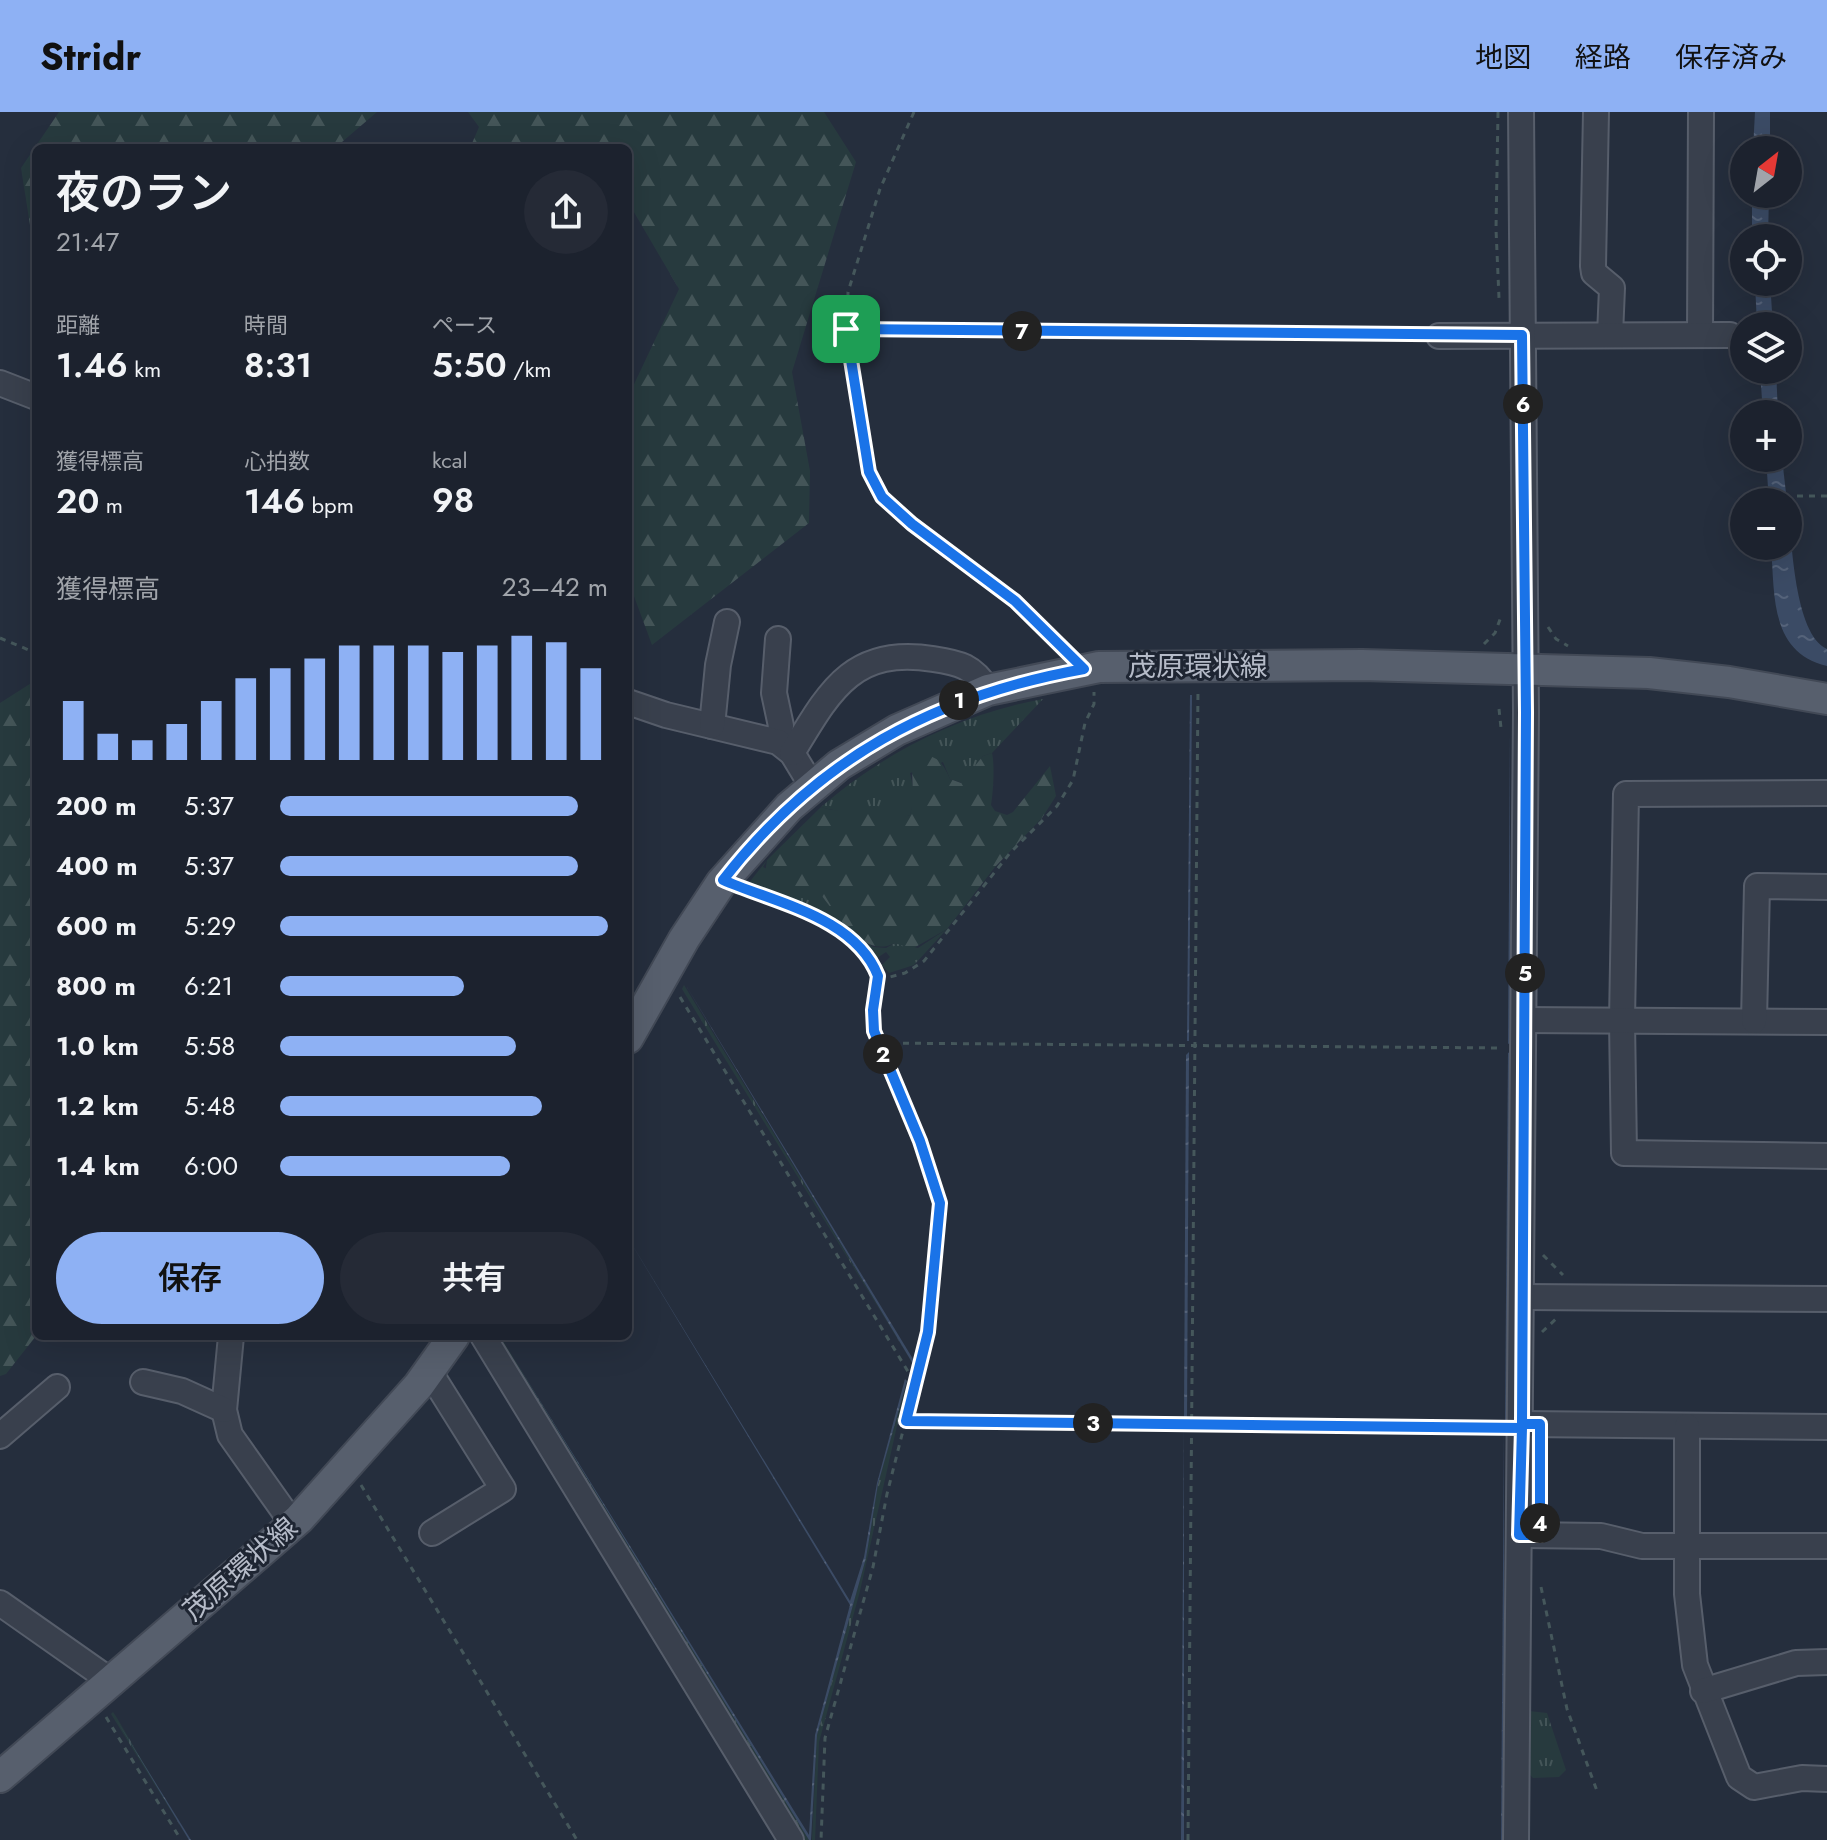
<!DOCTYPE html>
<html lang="ja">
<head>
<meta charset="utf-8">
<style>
  :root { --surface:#1c222e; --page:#252a36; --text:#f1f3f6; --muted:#a0a4aa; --line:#3a3f4a; --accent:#8eb1f4 }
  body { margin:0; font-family:Jost,"Noto Sans JP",sans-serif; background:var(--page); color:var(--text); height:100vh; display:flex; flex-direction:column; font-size:30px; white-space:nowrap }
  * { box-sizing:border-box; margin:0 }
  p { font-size:26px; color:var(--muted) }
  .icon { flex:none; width:44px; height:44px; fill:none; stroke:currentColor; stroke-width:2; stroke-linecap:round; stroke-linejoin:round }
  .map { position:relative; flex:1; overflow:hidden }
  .drawer { position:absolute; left:32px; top:32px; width:600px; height:1196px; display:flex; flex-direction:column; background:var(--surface); border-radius:12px; box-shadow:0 8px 32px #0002,0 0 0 2px var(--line) }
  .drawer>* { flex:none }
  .needle { width:52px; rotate:31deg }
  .tools { position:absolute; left:1730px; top:24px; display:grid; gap:16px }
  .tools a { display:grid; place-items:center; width:72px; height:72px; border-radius:50%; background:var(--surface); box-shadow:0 8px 32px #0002,0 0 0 2px var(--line); font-size:40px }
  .pin { position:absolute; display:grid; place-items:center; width:68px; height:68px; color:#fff; margin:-34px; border-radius:16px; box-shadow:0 4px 12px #0006 }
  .km { position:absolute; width:40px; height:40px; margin:-20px; border-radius:50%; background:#222; color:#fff; font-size:22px; line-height:40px; text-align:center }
  .round { display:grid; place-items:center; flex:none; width:84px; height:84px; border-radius:42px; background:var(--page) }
  .head { display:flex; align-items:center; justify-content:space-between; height:136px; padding:0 24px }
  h1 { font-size:44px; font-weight:600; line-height:60px }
  .figures { display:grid; grid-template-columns:repeat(3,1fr); gap:12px; height:136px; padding:8px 24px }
  .figures div { display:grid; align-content:center }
  .figures b { font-size:34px; font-weight:600 }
  .figures small { font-size:22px; font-weight:400 }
  .figures p { font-size:22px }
  .chart { height:224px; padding:16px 24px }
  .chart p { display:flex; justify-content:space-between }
  .chart svg { width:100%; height:144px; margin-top:8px; stroke:var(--accent); stroke-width:6 }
  .action { display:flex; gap:16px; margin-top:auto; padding:16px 24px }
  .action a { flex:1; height:92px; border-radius:48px; background:var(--accent); color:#111; font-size:32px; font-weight:600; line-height:92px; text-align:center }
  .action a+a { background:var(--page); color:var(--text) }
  ul { padding:0 24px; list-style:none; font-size:26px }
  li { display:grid; grid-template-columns:128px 96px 1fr; align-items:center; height:60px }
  li i { height:20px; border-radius:10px; background:var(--accent) }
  header { display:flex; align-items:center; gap:48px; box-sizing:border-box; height:112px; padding:0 40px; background:var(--accent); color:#111 }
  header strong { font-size:38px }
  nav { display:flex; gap:44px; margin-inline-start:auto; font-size:28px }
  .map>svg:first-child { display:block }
</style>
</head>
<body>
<header>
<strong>Stridr</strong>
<nav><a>地図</a><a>経路</a><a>保存済み</a></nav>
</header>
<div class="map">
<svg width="1827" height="1728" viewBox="0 0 1827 1728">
  <defs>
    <pattern id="grass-tufts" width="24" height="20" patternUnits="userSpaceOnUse" patternTransform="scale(2)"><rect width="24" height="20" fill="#273a3e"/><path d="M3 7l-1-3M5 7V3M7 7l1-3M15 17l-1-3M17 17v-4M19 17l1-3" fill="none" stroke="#445558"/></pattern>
    <pattern id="forest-firs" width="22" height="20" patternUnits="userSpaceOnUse" patternTransform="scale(2)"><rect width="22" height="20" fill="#273a3e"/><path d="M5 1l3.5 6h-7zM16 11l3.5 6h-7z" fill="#445558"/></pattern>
    <pattern id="water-ripples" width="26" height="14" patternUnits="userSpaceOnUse" patternTransform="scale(2)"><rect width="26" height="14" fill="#3b4b65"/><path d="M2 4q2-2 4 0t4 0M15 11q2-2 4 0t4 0" fill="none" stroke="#55637a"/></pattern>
  </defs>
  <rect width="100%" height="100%" fill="#252e3d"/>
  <g fill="url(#grass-tufts)">
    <path d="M 1043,587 L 992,641 L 983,644 L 962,671 L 950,667 L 943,650 L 910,661 L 915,684 L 910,703 L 900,707 C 875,695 848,704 821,695 C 883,641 961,602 1043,587 Z"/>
    <polygon points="767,748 763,755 822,784 848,815 873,835 886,836 895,831 918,836 947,817 914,853 889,861 882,853 890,845 886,840 877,846 843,814 748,772"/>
    <polygon points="684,873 913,1252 682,877"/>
    <polygon points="494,1224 500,1224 809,1728 800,1728"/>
    <polygon points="907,1269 860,1479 819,1630 815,1728 812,1728 817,1623 866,1446 878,1372"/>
    <polygon points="1529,1599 1547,1601 1566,1658 1559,1665 1533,1666 1528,1661"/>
    <polygon points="113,1600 117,1606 189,1728 111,1602"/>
  </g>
  <g fill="url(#forest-firs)">
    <polygon points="59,0 377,0 335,36 36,36 36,151 21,56"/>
    <polygon points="468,0 824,0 856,50 792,260 810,359 809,411 652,533 628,468 628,285 679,177 628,90 628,36 470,36 479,15"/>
    <polygon points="36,568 36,1224 6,1262 0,1264 0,591"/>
    <path d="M 992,641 C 995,654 993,682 991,693 L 995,699 L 1007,703 L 1013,700 L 1050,654 L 1056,684 L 1042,706 L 995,755 L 947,817 L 912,837 L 895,831 C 865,847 839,806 822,784 L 777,779 L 764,768 L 767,748 L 821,695 C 838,701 844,697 859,695 C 878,692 893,710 910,703 C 916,682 910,663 913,642 C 935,643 941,646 950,667 L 961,671 L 983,644 Z"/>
  </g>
  <g fill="url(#water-ripples)">
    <polygon points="1755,0 1770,0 1770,38 1753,38"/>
    <polygon points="1752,82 1769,82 1768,126 1752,126"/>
    <polygon points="1755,170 1770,170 1773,214 1757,214"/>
    <polygon points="1760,258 1776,258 1778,302 1763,302"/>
    <polygon points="1766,346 1782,346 1787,390 1769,390"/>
    <path d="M 1788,396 C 1792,428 1794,522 1827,537 L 1827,554 C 1769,540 1775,482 1771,434 L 1788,434 Z"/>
    <polygon points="1190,583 1192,583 1189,929 1187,929"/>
    <polygon points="1510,622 1510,931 1508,932"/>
    <polygon points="685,872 916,1252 913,1252"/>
    <polygon points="1189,940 1187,1307 1184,1308 1186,943"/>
    <polygon points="1510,940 1507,1311 1505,1311 1508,941"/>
    <polygon points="628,1126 850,1489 864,1445 877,1371 905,1267 907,1269 878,1372 866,1446 817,1623 811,1728 809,1728 500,1224 809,1723 815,1623 850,1493"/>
    <polygon points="477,1234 776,1728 476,1235"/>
    <polygon points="1184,1315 1184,1728 1181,1728"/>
    <polygon points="1504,1319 1504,1728 1501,1728"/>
    <polygon points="116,1607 191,1728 189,1728"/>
  </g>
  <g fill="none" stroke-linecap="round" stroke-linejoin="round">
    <defs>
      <g id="minor">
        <polyline points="1596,0 1593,154 1594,161 1612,176 1610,223"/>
        <polyline points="1700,223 1701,0"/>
        <polyline points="1439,224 1730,223"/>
        <polyline points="0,271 36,285"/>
        <polyline points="778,527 774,581 781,614 778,630"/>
        <polyline points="628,590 666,603 778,630 792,641 812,674"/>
        <polyline points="712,614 718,553 727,510"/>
        <path d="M 792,641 C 829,580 852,534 933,547 C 960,551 973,554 988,578"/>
        <polyline points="1827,681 1626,682 1622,909 1624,1041 1827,1044"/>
        <polyline points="1524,908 1827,910"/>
        <polyline points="1754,909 1757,774 1827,775"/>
        <polyline points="1522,1185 1827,1187"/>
        <polyline points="231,1224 224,1298 230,1323 293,1412"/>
        <polyline points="483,1224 791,1728"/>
        <polyline points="429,1259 503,1377 432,1421"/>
        <polyline points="143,1270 182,1279 224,1298"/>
        <polyline points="1522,1312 1827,1315"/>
        <polyline points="1687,1314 1687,1482 1695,1553 1739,1665 1754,1675 1802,1666 1827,1667"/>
        <polyline points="0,1324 57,1275"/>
        <polyline points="1519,1423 1601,1424 1642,1434 1827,1434"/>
        <polyline points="0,1491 111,1569"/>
        <polyline points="1703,1579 1796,1551 1827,1550"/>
        <polyline points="1516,1728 1526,600 1521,0"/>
      </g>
      <g id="major">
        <polyline points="628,926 684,827 721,771 789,695 839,653 897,618 988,578 1099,555 1362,553 1649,561 1729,570 1827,587"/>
        <polyline points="0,1665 299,1407 419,1273 454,1224"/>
      </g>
    </defs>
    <use href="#minor" stroke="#575e6b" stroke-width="28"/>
    <use href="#major" stroke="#424956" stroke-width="34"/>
    <g stroke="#45575b" stroke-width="3" stroke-dasharray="6 6" stroke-linecap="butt">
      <polyline points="914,0 880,77 848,180 847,235 869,360 882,385 897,400 985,464 1064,536"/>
      <polyline points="1498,0 1496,117 1499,186"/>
      <polyline points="847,217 1419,224"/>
      <polyline points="1797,384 1827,384"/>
      <polyline points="1548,515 1556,527 1568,534"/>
      <polyline points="0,526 36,541"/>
      <polyline points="1484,532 1495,521 1502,502"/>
      <polyline points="1499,597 1501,616"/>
      <path d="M 749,779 C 795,797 858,813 878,864 C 877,882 870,900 874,918 C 883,964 920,1022 936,1071 C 947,1108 930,1231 916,1269"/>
      <polyline points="879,868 905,861 924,849 1010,741 1057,694 1073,668 1085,611 1094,592 1094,580"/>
      <polyline points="680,885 915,1271 887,1382 873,1455 825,1626 821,1728"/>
      <polyline points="879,931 1503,936"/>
      <polyline points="1543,1143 1563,1163"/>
      <polyline points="1542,1220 1557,1206"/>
      <polyline points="906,1309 1498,1316"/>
      <polyline points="361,1373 577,1728"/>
      <polyline points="1541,1475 1567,1597 1597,1679"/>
      <polyline points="106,1605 181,1728"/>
      <polyline points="1188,1728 1198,577"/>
    </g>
    <use href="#minor" stroke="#39404d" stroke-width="24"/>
    <use href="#major" stroke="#575f6d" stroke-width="30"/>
  </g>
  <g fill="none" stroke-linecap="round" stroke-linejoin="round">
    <defs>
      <path id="route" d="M 846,217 L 1522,223 L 1526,600 L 1522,1312 L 1540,1312 L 1540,1423 L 1519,1423 L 1522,1316 L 906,1309 L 928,1220 L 940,1091 L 920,1029 L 874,919 L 873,898 L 878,864 C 855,805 775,791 723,768 C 818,646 934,584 1084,557 L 1015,489 L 912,412 L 882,385 L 869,360 Z"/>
    </defs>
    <use href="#route" stroke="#fff" stroke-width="16"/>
    <use href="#route" stroke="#1a73e8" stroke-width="10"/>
  </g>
  <g text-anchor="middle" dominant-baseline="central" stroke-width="6" stroke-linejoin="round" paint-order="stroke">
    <g font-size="28" fill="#b5bbc8" stroke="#1e2532">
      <text x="1198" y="554">茂原環状線</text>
      <text transform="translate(240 1457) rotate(-41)">茂原環状線</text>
    </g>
  </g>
</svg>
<div class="tools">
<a><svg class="needle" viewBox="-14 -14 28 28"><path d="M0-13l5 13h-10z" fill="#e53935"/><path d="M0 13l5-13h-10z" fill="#a0a4aa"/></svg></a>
<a><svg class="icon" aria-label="locate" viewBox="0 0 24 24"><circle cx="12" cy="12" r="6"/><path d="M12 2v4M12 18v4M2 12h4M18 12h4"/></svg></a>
<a><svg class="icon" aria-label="layers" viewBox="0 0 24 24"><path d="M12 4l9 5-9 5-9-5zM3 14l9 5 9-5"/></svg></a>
<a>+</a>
<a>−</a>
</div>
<div class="pin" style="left:846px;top:217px;background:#1e9e55"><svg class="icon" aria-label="arrive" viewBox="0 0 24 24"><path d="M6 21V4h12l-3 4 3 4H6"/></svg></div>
<b class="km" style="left:959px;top:588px">1</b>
<b class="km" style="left:883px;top:942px">2</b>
<b class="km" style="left:1093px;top:1311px">3</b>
<b class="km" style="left:1540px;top:1411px">4</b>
<b class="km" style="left:1525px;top:861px">5</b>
<b class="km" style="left:1523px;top:292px">6</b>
<b class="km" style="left:1022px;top:219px">7</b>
<section class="drawer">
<div class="head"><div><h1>夜のラン</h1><p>21:47</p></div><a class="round"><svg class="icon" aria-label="share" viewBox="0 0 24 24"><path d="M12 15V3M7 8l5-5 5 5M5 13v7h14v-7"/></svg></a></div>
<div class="figures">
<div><p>距離</p><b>1.46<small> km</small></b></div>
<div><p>時間</p><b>8:31</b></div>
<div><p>ペース</p><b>5:50<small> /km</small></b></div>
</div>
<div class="figures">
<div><p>獲得標高</p><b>20<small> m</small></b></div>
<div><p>心拍数</p><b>146<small> bpm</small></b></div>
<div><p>kcal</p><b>98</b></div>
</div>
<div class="chart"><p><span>獲得標高</span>23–42 m</p>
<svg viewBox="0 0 160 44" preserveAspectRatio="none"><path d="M5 44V26M15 44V36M25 44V38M35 44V33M45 44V26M55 44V19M65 44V16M75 44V13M85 44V9M95 44V9M105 44V9M115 44V11M125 44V9M135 44V6M145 44V8M155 44V16"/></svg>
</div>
<ul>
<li><b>200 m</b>5:37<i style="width:91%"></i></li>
<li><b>400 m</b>5:37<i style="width:91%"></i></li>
<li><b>600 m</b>5:29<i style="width:100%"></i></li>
<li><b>800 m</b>6:21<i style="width:56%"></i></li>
<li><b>1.0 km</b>5:58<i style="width:72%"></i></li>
<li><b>1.2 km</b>5:48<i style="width:80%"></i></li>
<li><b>1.4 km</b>6:00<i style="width:70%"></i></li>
</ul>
<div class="action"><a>保存</a><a>共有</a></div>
</section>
</div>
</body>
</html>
